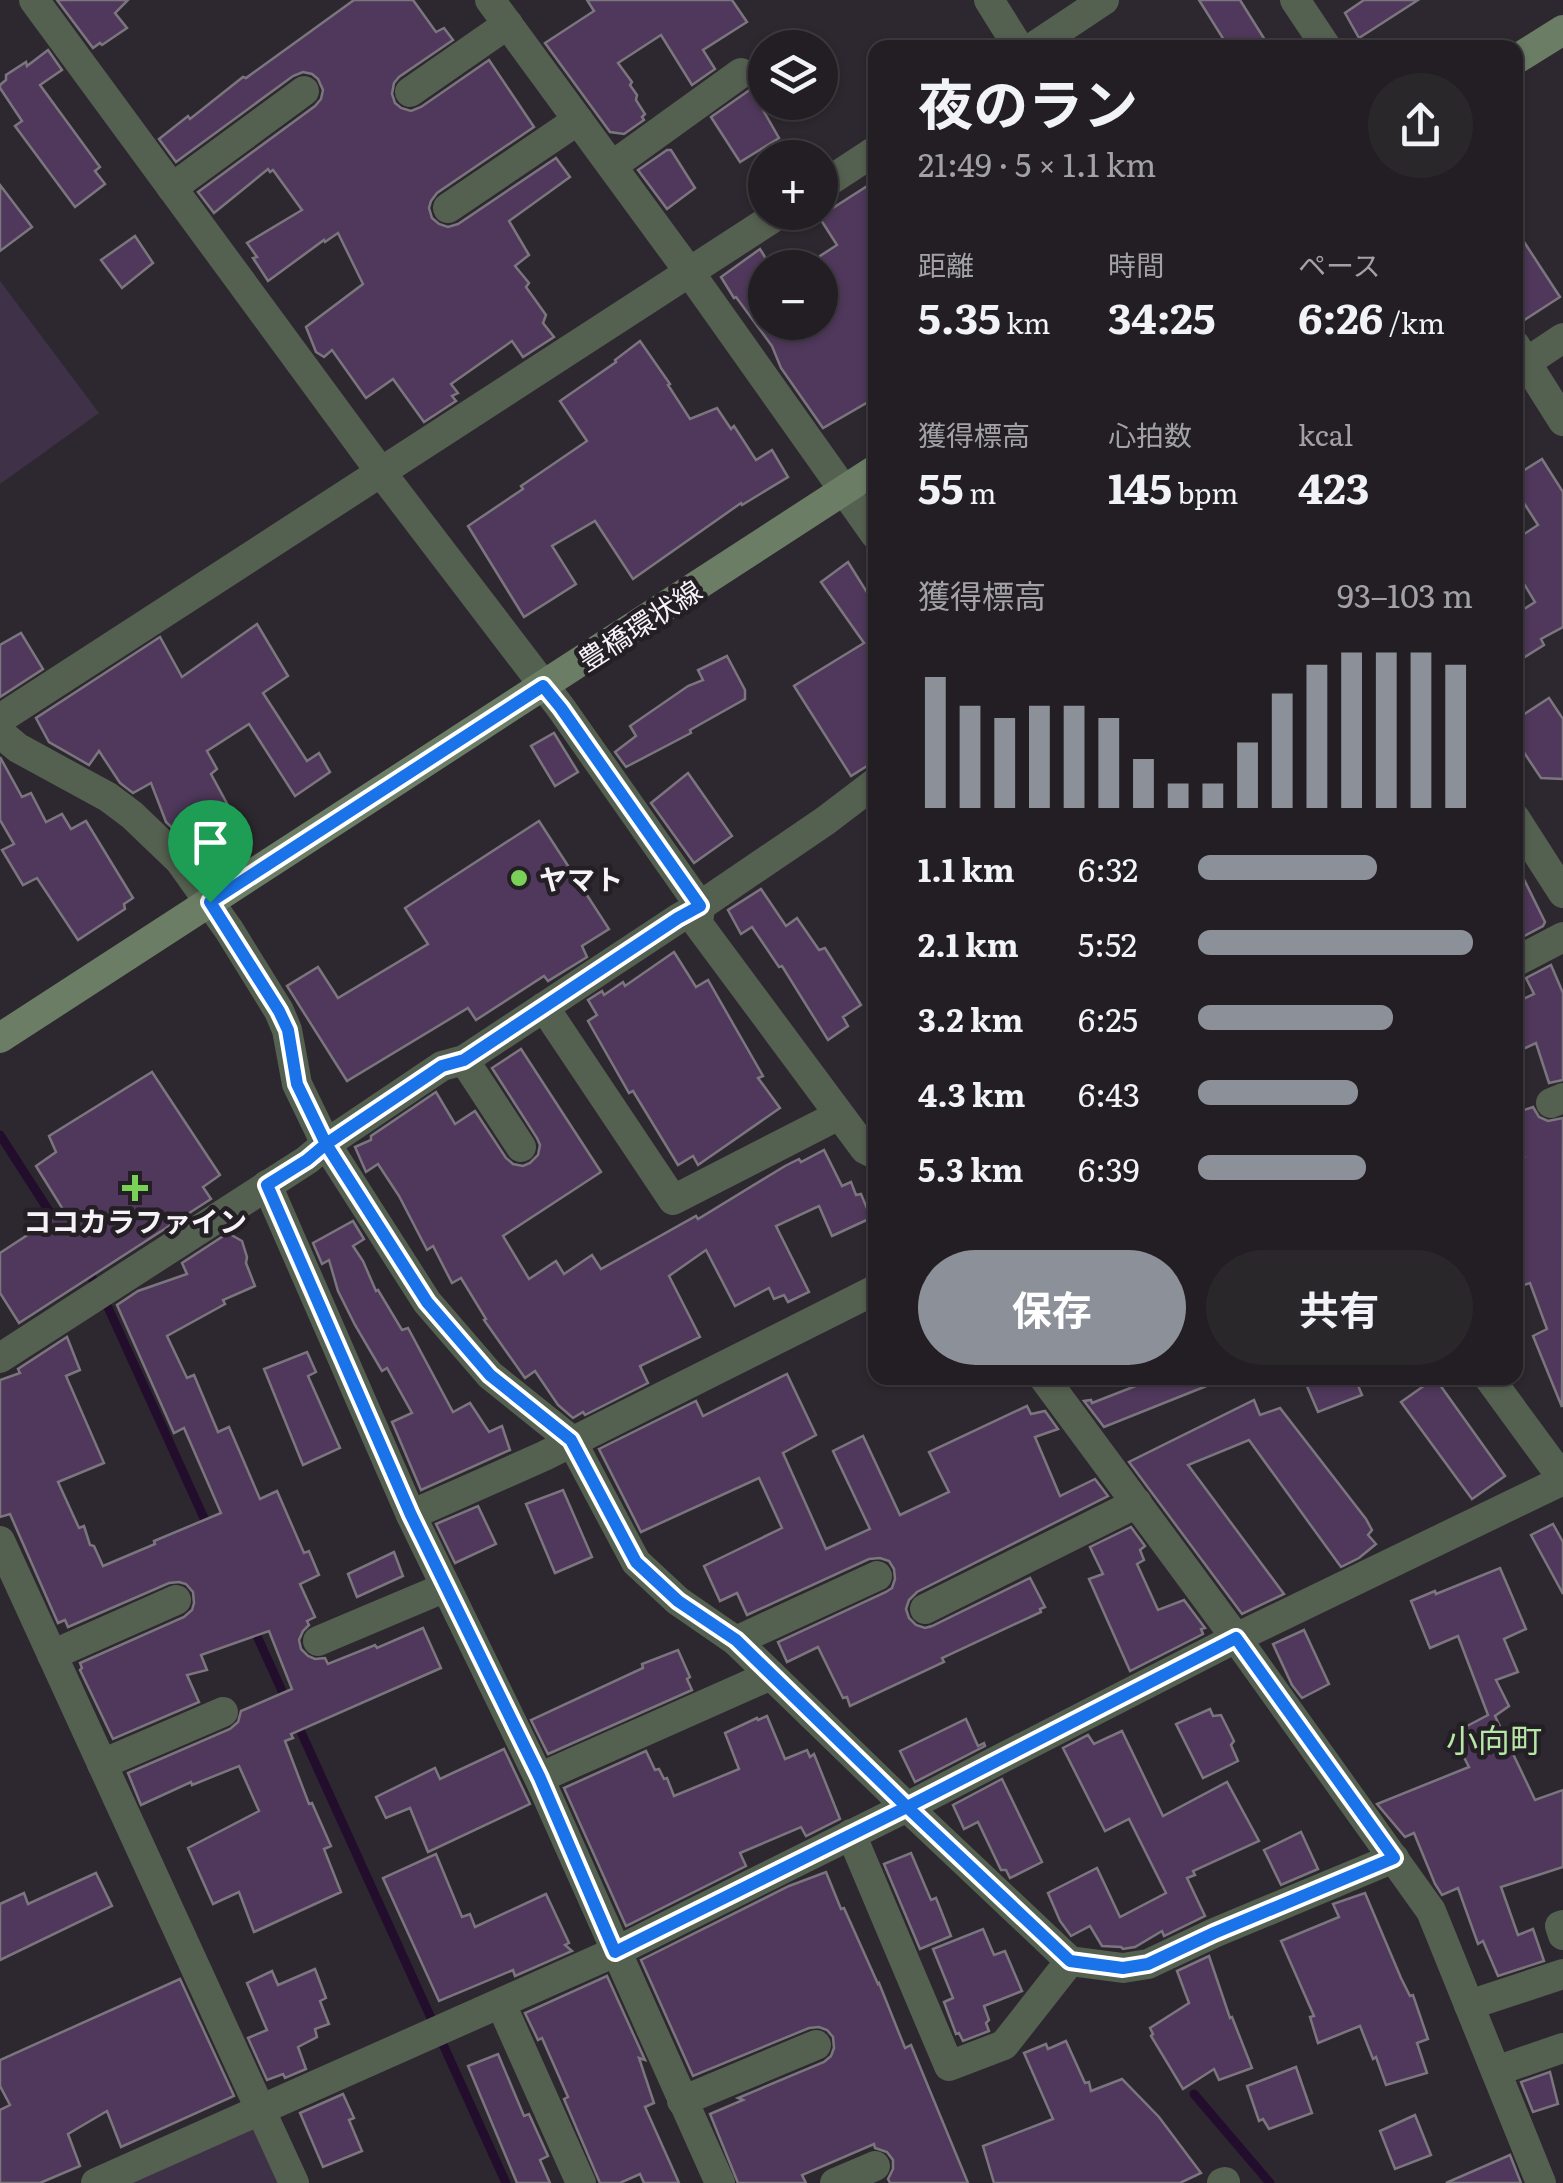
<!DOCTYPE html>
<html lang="ja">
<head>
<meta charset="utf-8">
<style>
  :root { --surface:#221e23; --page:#2a272b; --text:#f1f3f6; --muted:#a2a2a6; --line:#3f3c41; --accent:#8c9099 }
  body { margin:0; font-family:Literata,"Noto Sans JP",serif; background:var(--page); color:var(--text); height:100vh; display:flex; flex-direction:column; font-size:38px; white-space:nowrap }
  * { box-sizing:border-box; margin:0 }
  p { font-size:32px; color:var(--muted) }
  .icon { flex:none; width:55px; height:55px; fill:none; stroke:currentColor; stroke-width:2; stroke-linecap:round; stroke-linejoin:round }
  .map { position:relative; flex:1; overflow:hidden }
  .side { position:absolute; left:868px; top:40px; width:655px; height:1345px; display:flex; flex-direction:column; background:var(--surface); border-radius:20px; box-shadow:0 2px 8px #0004,0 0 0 2px var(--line) }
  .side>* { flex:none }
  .buttons { position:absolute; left:748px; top:30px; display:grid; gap:20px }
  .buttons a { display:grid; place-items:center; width:90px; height:90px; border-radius:50%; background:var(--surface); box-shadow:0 2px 8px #0004,0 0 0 2px var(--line); font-size:50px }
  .pin { position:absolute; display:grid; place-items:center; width:85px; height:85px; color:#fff; margin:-102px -42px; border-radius:50% 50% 50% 0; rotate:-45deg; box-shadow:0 0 10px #0007 }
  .pin .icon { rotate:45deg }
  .round { display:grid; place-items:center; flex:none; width:105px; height:105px; border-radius:52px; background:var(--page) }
  .headline { display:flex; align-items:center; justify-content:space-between; height:170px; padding:0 50px }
  h1 { font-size:55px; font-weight:700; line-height:75px }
  .metrics { display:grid; grid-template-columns:repeat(3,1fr); gap:15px; height:170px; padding:10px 50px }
  .metrics div { display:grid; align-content:center }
  .metrics b { font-size:42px; font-weight:700 }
  .metrics small { font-size:28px; font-weight:400 }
  .metrics p { font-size:28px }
  .chart { height:280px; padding:20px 50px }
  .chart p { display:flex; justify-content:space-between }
  .chart svg { width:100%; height:180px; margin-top:10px; stroke:var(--accent); stroke-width:6 }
  .cta { display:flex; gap:20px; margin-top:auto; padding:20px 50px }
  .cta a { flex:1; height:115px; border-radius:60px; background:var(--accent); color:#fff; font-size:40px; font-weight:700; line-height:115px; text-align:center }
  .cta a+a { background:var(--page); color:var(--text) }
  ul { padding:0 50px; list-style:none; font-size:32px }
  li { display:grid; grid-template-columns:160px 120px 1fr; align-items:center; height:75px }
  li i { height:25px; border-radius:12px; background:var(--accent) }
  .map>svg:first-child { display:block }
</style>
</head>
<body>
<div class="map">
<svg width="1563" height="2183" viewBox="0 0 1563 2183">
  <rect width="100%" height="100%" fill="#2d282f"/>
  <g fill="#3f3147">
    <polygon points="0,281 99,413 0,484"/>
    <polygon points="253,2129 284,2183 129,2183"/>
  </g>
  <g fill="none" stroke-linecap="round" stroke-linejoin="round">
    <g stroke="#230d2d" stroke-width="9">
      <polyline points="0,1135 58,1225"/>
      <polyline points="86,1267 106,1303 209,1529"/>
      <polyline points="252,1625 287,1702"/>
      <polyline points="296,1721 506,2183"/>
      <polyline points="1194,2094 1270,2183"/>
    </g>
  </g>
  <g fill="#4f385b" stroke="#7b767e" stroke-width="2.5">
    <polygon points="57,0 128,0 115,13 127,28 102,45 100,43 93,48"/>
    <polygon points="354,0 413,0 436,32 444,28 453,40 399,77 394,83 392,94 395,103 401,108 411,111 421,107 489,60 534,127 437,193 431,201 429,208 432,218 439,224 448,227 458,224 556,158 570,177 509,221 529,255 515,266 529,283 526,287 546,315 543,323 554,337 523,357 512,341 451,384 458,393 452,396 456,401 424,422 393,379 366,398 332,350 324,357 316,352 306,327 363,284 338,233 325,242 324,240 268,281 253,258 257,257 247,243 302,210 273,170 270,172 268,169 214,213 198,192 315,106 321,99 323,90 318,79 312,74 303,72 293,76 176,162 159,139 188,116 190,119 243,77 246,78"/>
    <polygon points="587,0 732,0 747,22 703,50 715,69 692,85 661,35 618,63 632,82 630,85 637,95 636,100 645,114 642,117 644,120 624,134 610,132 545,43 594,11"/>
    <polygon points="1199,0 1240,0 1270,48 1229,48"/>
    <polygon points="1364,0 1418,0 1359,38 1345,13"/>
    <polygon points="48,50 62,70 40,85 100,167 95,171 105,184 75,207 15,126 22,121 0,88 0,85 6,80 6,75 26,62 27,66"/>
    <polygon points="751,89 779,138 740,162 711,117"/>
    <polygon points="667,150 671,150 695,188 667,209 638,170"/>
    <polygon points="875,181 875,398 823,428 781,368 772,346 736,297 734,298 721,277 760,249 765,257 765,322 820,322 820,256 837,245 819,217"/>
    <polygon points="0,185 32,227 0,251"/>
    <polygon points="1515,228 1560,297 1515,326"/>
    <polygon points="135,236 153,263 122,288 101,260"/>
    <polygon points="640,341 670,384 668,385 690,419 717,408 731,429 734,426 756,460 772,450 788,477 742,505 741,503 633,579 595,521 552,546 576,584 524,617 468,526 523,489 521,486 587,441 560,401 616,362 615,360"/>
    <polygon points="1542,459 1563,492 1563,627 1541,639 1544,645 1515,663 1515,595 1524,609 1535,602 1515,569 1515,540 1538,525 1515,489 1515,476"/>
    <polygon points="848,562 875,605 875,761 851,776 794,686 864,643 821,582"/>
    <polygon points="257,624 288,676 263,693 307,761 319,753 330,772 295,796 249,724 207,751 217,769 211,774 230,809 210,823 220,838 197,852 166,822 151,783 133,793 120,783 99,751 89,765 49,742 36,718 160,637 182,677"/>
    <polygon points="21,633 43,669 0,697 0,645"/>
    <polygon points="727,656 745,690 745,699 690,730 691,733 626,767 615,752 636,736 630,726 688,686 703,680 698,670"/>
    <polygon points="1549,698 1563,719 1563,779 1541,778 1515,739 1515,720"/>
    <polygon points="554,733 578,772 555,786 531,746"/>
    <polygon points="0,757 22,797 31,793 46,822 62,814 71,829 86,821 133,898 124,904 125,909 78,940 37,878 23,885 2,850 14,844 0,820"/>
    <polygon points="688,773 732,836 694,863 651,803"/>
    <polygon points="539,821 609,929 582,946 587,957 548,981 544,976 476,1020 468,1008 347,1081 287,986 318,967 338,998 428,944 405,908"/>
    <polygon points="1515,861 1545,922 1543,926 1515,941"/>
    <polygon points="761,889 786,926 797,918 819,950 825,948 861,1005 843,1017 848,1026 828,1040 782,966 779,967 752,927 741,934 728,910"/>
    <polygon points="674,952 696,987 708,980 763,1076 758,1078 780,1108 698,1165 693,1156 678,1165 633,1091 629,1093 588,1021 597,1015 588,1000 602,991 604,995 623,982 625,986"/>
    <polygon points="1551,965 1563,993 1563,1080 1549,1083 1536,1043 1515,1053 1515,1003 1534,994 1526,978"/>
    <polygon points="521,1049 601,1172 503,1236 529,1279 556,1261 564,1274 592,1255 601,1269 696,1216 698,1219 785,1166 799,1159 801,1162 824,1150 842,1186 851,1182 856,1195 861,1194 871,1218 832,1236 819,1206 776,1226 809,1292 788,1302 784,1295 774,1299 769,1288 735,1306 706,1250 669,1276 700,1337 640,1366 648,1383 585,1415 583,1412 573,1418 558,1405 535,1371 525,1378 484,1320 486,1319 461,1278 452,1283 433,1246 427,1250 399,1196 378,1164 366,1172 355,1147 371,1140 371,1136 436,1092 455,1124 475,1111 506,1158 513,1164 523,1166 530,1163 538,1155 540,1145 537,1138 492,1068"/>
    <polygon points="152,1072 220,1175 203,1187 211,1199 19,1323 0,1293 0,1253 64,1211 36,1166 56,1152 49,1136"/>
    <polygon points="1533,1107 1539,1117 1548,1121 1563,1118 1562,1407 1533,1336 1547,1329 1530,1283 1515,1288 1515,1160 1524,1157 1515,1128 1515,1113"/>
    <polygon points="353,1221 364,1239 353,1246 363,1261 376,1291 378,1290 402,1330 408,1328 453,1412 470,1403 489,1432 502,1426 510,1450 421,1490 392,1422 412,1413 387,1368 382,1371 355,1325 338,1291 329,1260 322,1264 313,1243"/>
    <polygon points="228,1233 242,1241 247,1257 246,1263 255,1286 223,1300 225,1304 167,1336 187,1378 194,1375 218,1432 229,1427 260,1499 277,1491 304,1553 309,1551 319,1575 300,1584 315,1617 307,1621 309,1625 303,1631 299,1640 301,1649 308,1656 315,1659 325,1658 328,1664 375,1645 377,1648 423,1628 441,1668 291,1734 293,1738 285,1741 309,1804 312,1803 331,1846 324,1849 341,1892 254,1932 239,1892 213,1904 188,1848 259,1811 239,1766 192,1785 191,1782 141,1805 128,1773 230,1729 238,1722 241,1711 292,1689 269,1631 201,1655 207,1670 187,1675 199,1702 113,1739 80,1670 82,1668 80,1663 184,1617 192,1610 194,1603 193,1592 186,1584 179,1582 169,1583 68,1627 65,1620 58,1623 10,1514 0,1517 0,1380 20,1373 18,1369 67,1337 80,1370 66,1376 104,1463 58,1482 79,1528 84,1526 90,1545 94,1546 103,1566 155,1544 154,1541 221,1513 184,1428 174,1433 117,1305 138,1291 187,1274 182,1263"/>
    <polygon points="307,1352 316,1372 308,1376 340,1448 303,1465 264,1369"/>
    <polygon points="787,1374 816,1435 783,1453 826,1549 870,1529 833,1451 863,1436 900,1515 949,1492 929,1452 1027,1406 1031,1414 1045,1411 1058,1429 1035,1437 1060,1496 1095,1479 1108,1496 917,1592 909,1600 906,1609 909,1618 916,1625 925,1628 932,1626 1030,1578 1045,1607 1040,1609 1041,1612 942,1658 944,1662 850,1706 847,1697 843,1698 818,1647 787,1662 778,1642 886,1592 892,1588 895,1579 894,1569 889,1561 880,1558 869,1559 747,1615 737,1593 720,1601 704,1566 782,1528 759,1478 641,1532 599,1449 696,1401 703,1416"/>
    <polygon points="1156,1378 1224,1379 1104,1427 1084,1401 1091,1400 1092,1403"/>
    <polygon points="1322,1378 1355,1378 1362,1395 1318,1412 1306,1384"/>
    <polygon points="1435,1378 1505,1476 1472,1499 1401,1402"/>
    <polygon points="1254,1400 1260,1415 1280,1408 1366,1519 1372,1530 1368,1535 1376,1544 1359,1558 1341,1567 1249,1440 1188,1465 1284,1594 1242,1614 1129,1462"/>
    <polygon points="563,1490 592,1557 555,1573 526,1504"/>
    <polygon points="478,1506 496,1544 455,1563 436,1524"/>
    <polygon points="1553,1524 1563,1542 1563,1594 1531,1535"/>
    <polygon points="1131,1527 1145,1546 1140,1550 1144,1560 1137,1564 1158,1610 1184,1600 1205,1628 1201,1629 1203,1634 1130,1671 1089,1579 1103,1574 1090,1547"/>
    <polygon points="394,1552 403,1576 357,1597 348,1574"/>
    <polygon points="1500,1568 1526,1629 1504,1639 1518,1672 1496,1680 1509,1706 1495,1716 1535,1800 1563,1790 1563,1867 1501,1887 1518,1935 1533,1929 1544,1961 1498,1976 1483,1941 1478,1944 1458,1888 1442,1895 1435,1884 1414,1833 1405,1837 1377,1804 1469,1767 1452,1734 1488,1715 1458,1636 1430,1648 1411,1601 1435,1591 1436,1594"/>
    <polygon points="1304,1630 1329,1684 1302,1698 1292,1685 1273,1644"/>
    <polygon points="678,1650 690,1677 687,1679 692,1690 548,1754 531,1720 643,1668 642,1664"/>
    <polygon points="1210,1709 1213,1716 1221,1715 1234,1741 1231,1745 1238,1761 1203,1778 1176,1724"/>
    <polygon points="767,1716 785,1759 807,1750 810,1757 814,1754 840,1819 806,1836 801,1827 740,1853 746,1866 626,1926 564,1788 646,1751 655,1770 659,1769 664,1779 667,1778 674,1796 739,1769 725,1733 757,1718 758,1720"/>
    <polygon points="966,1719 978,1746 984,1743 985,1746 915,1782 900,1751"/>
    <polygon points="1122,1731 1163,1816 1227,1782 1259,1841 1193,1871 1195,1875 1187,1878 1205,1916 1164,1936 1162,1931 1135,1947 1123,1949 1121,1947 1102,1946 1090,1926 1071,1936 1060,1921 1048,1893 1097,1868 1120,1917 1166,1893 1129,1819 1105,1831 1063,1748 1088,1735 1094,1744"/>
    <polygon points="504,1749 530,1804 428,1852 410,1808 386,1818 376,1797 435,1768 440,1779"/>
    <polygon points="1002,1779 1042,1862 1010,1878 1006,1870 1001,1870 978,1822 964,1829 953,1805"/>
    <polygon points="1301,1832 1318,1869 1281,1885 1264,1850"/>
    <polygon points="911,1853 931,1900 936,1898 951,1936 920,1949 884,1864"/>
    <polygon points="436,1854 462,1917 470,1914 475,1927 546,1894 569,1943 565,1945 572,1951 515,1976 513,1970 439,2001 383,1878"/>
    <polygon points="826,1872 841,1909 844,1908 878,1984 879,1983 905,2048 911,2045 968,2183 890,2183 888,2179 893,2169 893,2160 887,2152 875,2148 874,2144 802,2175 806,2183 738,2183 710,2114 743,2100 738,2098 824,2062 831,2056 834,2048 833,2037 827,2030 819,2027 809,2028 693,2076 641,1960 789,1886"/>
    <polygon points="96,1873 112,1906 0,1960 0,1904 24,1893 28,1904"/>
    <polygon points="1365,1893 1401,1978 1410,1996 1413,1995 1428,2039 1417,2043 1427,2073 1386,2085 1376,2057 1373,2059 1360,2026 1318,2043 1310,2017 1314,2016 1281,1941 1339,1917 1333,1904"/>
    <polygon points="983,1929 994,1955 1005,1951 1022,1991 984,2006 989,2020 986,2023 989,2031 963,2041 959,2033 956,2034 944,2002 953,1998 933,1949"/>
    <polygon points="1209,1956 1230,2018 1232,2017 1252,2068 1219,2080 1214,2069 1183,2089 1151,2036 1153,2034 1150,2028 1189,2003 1177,1971"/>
    <polygon points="315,1969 326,1998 320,2001 329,2024 315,2029 317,2037 298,2047 306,2069 285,2078 283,2074 267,2080 248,2038 267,2030 247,1983 272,1971 278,1985"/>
    <polygon points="607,1976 645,2060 639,2058 654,2103 645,2107 679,2183 644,2183 640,2174 620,2183 600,2183 564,2099 568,2097 542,2038 538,2040 525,2013"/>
    <polygon points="180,1979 234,2096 121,2147 107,2111 68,2134 80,2166 40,2183 0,2183 0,2110 10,2105 0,2086 0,2060"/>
    <polygon points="1066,2041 1085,2083 1089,2082 1091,2091 1122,2079 1159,2117 1201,2173 1180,2183 994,2183 983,2146 1053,2119 1024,2053 1046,2044 1048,2049"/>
    <polygon points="498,2054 524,2116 529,2114 548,2156 540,2160 550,2183 517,2183 468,2066"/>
    <polygon points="1296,2067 1312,2113 1269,2129 1263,2119 1259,2121 1247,2086"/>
    <polygon points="1550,2072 1558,2104 1533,2112 1521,2082"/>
    <polygon points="343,2094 354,2118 349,2120 362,2151 323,2167 300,2113"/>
    <polygon points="1415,2115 1431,2155 1395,2169 1380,2131"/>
    <polygon points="1510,2155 1521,2183 1446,2183"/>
  </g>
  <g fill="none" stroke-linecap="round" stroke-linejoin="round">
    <g stroke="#546050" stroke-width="30">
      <polyline points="34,0 380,471 561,708 700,906 698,924 865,1149 875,1154"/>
      <polyline points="490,0 690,273 875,534"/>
      <polyline points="989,0 1019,48"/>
      <polyline points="1295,0 1327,48"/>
      <polyline points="1032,48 1104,0"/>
      <polyline points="410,92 508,24"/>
      <polyline points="612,166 741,73"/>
      <polyline points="820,187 875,151"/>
      <polyline points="172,188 304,91"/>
      <polyline points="448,208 578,120"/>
      <polyline points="1515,345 1563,421"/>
      <polyline points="1515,370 1563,338"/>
      <polyline points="0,719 782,212"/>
      <polyline points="0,733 18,748 108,797 132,815 180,861 229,930 279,1011 287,1030 297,1084 326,1144 427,1302 490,1375 571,1440 636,1562 678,1601 736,1641 907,1807 1070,1961 1123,1968 1148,1964 1214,1933 1394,1858"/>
      <polyline points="1515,818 1563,893"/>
      <polyline points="1515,962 1563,937"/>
      <polyline points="544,1007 673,1200 839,1115"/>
      <polyline points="464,1060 521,1147"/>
      <polyline points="1551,1103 1563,1098"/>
      <polyline points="267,1185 411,1515 539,1778 720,2183"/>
      <polyline points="0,1358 307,1160 326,1144 442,1066 464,1060 679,918 700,906 825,821 875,783"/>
      <polyline points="1044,1378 1236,1638 1431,1911 1541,2183"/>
      <polyline points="1489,1378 1563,1479"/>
      <polyline points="411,1515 544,1456 875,1290"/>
      <polyline points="0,1541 294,2183"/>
      <polyline points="925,1609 1137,1503"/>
      <polyline points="318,1641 446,1587"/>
      <polyline points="736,1641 877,1576"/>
      <polyline points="52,1655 176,1600"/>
      <polyline points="102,1764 223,1712"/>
      <polyline points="539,1778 771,1675"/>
      <polyline points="851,1834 949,2066 1004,2045 1070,1961"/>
      <polyline points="1563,1925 1560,1926 1563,1935"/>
      <polyline points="501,2004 581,2183"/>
      <polyline points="1469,2005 1563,1974"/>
      <polyline points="1496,2071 1563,2048"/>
      <polyline points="682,2101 816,2045"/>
      <polyline points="96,2183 615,1952 907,1807 1236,1638 1563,1480"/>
      <polyline points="835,2183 875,2166"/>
      <polyline points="1222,2183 1225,2182"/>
    </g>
    <g stroke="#6b7e65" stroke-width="30">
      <polyline points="1515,60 1563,30"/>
      <polyline points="0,1038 875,470"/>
    </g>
  </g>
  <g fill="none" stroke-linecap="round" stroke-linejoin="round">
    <defs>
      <polyline id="route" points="210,902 279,1011 288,1030 297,1084 326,1144 307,1160 267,1185 411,1515 540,1778 615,1952 907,1807 1236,1638 1394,1858 1214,1933 1148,1964 1123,1968 1070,1961 907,1807 736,1640 678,1601 636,1562 571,1440 490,1375 427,1302 326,1144 442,1066 464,1060 678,918 700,906 561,708 543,686 210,902"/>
    </defs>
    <use href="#route" stroke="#fff" stroke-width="20"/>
    <use href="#route" stroke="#1a73e8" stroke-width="12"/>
  </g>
  <g fill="#79d158" stroke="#231f25" stroke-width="4">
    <circle cx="519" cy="878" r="10"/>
    <path d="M130 1173h10v10h10v10h-10v10h-10v-10h-10v-10h10z"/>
  </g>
  <g text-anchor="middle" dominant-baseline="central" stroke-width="9" stroke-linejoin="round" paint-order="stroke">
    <g font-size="28" fill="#f6f3f8" stroke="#231f25">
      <text transform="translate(639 624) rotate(-33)">豊橋環状線</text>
    </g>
    <g font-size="28" font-weight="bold" fill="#f6f3f8" stroke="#231f25" text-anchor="start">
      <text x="539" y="878">ヤマト</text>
      <text x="135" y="1220" text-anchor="middle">ココカラファイン</text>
    </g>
    <g font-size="32" fill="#b7e7a7" stroke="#231f25">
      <text x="1494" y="1738">小向町</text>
    </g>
  </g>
</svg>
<div class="buttons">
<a><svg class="icon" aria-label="layers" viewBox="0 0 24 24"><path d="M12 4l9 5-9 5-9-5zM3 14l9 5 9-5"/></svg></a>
<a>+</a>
<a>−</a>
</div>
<div class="pin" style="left:210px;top:902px;background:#1e9e55"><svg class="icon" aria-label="arrive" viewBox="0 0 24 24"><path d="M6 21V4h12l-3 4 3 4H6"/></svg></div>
<section class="side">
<div class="headline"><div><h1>夜のラン</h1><p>21:49 · 5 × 1.1 km</p></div><a class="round"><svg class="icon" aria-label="share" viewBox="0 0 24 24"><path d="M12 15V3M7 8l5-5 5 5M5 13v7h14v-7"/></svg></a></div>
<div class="metrics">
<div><p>距離</p><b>5.35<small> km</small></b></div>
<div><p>時間</p><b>34:25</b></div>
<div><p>ペース</p><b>6:26<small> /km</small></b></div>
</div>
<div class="metrics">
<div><p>獲得標高</p><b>55<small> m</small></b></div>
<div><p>心拍数</p><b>145<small> bpm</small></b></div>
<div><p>kcal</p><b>423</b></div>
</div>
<div class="chart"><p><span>獲得標高</span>93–103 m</p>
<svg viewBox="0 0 160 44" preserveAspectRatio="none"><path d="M5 44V12M15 44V19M25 44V22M35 44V19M45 44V19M55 44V22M65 44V32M75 44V38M85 44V38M95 44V28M105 44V16M115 44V9M125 44V6M135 44V6M145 44V6M155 44V9"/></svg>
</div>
<ul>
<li><b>1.1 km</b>6:32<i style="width:65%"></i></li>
<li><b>2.1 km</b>5:52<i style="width:100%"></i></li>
<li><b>3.2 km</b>6:25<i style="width:71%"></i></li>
<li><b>4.3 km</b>6:43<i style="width:58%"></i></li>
<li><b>5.3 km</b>6:39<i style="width:61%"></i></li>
</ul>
<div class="cta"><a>保存</a><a>共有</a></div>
</section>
</div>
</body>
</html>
